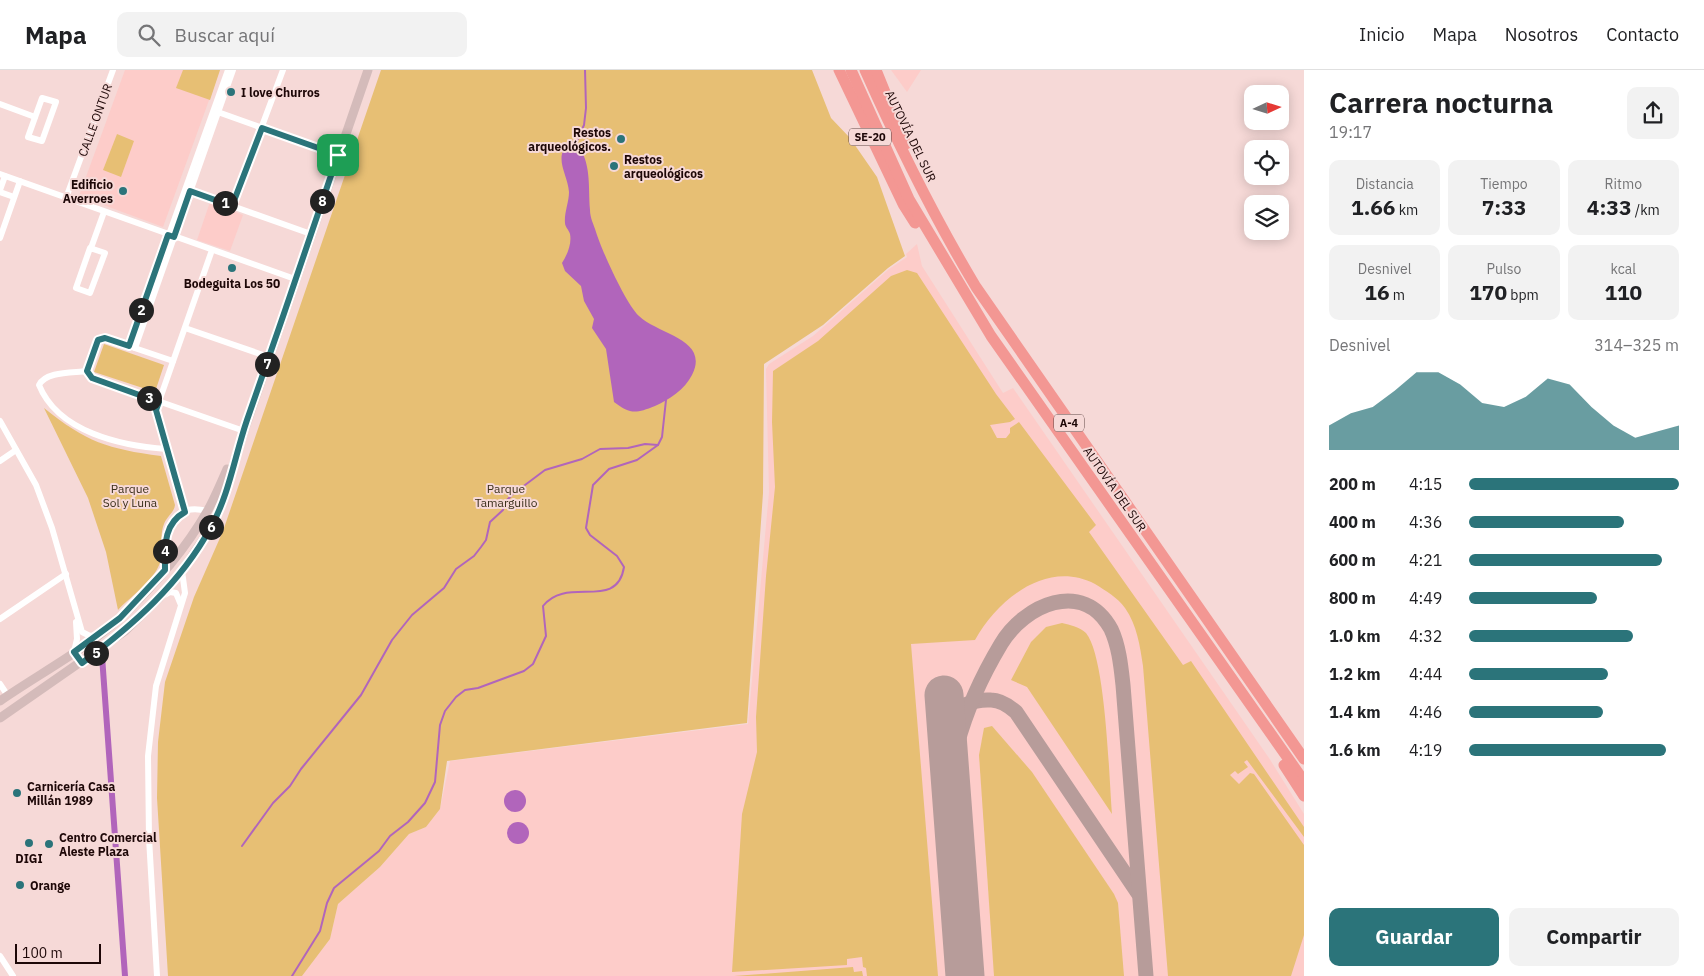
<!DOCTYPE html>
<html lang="es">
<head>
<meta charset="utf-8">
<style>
  :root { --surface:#fff; --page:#f2f2f2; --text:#202124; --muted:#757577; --line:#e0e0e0; --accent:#2b747a }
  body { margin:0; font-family:"IBM Plex Sans",sans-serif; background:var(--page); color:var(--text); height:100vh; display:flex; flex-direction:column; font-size:19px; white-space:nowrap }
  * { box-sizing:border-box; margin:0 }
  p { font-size:16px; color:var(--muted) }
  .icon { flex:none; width:28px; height:28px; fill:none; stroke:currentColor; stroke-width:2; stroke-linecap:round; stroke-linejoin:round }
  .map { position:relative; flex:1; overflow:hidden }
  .drawer { display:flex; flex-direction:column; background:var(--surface); width:400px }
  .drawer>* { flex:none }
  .needle { width:32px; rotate:86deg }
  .fabs { position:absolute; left:1244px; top:15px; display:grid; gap:10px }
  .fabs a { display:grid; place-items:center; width:45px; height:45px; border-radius:10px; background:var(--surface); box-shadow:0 2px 12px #0003; font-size:25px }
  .scale { position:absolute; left:15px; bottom:12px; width:86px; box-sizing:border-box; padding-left:5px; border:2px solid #1d0707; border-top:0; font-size:14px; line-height:18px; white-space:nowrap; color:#1d0707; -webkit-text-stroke:4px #f6d9d7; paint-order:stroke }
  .pin { position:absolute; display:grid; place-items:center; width:42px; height:42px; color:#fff; margin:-21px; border-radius:10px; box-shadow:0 2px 8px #0006 }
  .km { position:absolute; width:25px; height:25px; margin:-12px; border-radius:50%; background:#222; color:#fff; font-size:14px; line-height:25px; text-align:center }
  .round { display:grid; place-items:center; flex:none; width:52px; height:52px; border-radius:10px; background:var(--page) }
  .headline { display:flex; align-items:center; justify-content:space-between; height:85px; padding:0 25px }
  h1 { font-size:28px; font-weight:700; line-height:38px }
  .stats { display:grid; grid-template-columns:repeat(3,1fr); gap:8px; height:85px; padding:5px 25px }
  .stats div { display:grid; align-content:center; border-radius:10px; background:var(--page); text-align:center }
  .stats b { font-size:21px; font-weight:700 }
  .stats small { font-size:14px; font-weight:400 }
  .stats p { font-size:14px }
  .chart { height:140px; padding:10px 25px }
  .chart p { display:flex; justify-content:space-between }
  .chart svg { width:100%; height:90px; margin-top:5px; fill:var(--accent); opacity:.7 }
  .primary-button { display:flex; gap:10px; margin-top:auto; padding:10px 25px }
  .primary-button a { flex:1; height:58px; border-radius:10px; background:var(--accent); color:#fff; font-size:20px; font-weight:700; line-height:58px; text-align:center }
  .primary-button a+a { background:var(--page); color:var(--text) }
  ul { padding:0 25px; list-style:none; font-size:16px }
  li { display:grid; grid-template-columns:80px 60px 1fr; align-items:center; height:38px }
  li i { height:12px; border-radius:6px; background:var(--accent) }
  header { display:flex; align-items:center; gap:30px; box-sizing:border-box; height:70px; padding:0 25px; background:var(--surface); border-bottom:1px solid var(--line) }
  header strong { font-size:24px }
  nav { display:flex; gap:28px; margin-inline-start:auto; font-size:18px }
  .search { width:350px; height:45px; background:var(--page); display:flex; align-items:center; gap:12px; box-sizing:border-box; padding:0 18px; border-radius:10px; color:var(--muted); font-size:19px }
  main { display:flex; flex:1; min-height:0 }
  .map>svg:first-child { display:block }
</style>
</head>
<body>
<header>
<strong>Mapa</strong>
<div class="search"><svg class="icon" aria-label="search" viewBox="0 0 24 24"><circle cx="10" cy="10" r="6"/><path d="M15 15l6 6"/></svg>Buscar aquí</div>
<nav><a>Inicio</a><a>Mapa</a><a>Nosotros</a><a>Contacto</a></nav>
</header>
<main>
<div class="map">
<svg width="1304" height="906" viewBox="0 0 1304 906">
  <rect width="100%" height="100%" fill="#f6d9d7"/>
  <g fill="#fdccc9">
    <polygon points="125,0 220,0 163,157 79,126"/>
    <polygon points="891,0 921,0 907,22"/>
    <polygon points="210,132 243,145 230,181 197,170"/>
    <polygon points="917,174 922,196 1003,323 1013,318 1269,688 1304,744 1304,906 302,906 330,869 338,834 380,797 409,764 426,757 440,739 450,691 748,654 769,422 766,299 769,294 813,266 889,199 907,187 906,184"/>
  </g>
  <g fill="#e7bf74">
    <polygon points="183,0 220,0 210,30 176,18"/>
    <polygon points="381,0 812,0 831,48 850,68 877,107 905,186 888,198 823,255 764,294 763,423 747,653 447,691 440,739 426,757 409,764 380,797 338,834 330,869 302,906 168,906 157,728 158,672 165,612 194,527 223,461"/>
    <polygon points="117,64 134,71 121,107 103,100"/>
    <path d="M 907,200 L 917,203 L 996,324 L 1015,349 L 1010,352 L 990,355 L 997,368 L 1006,368 L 1010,363 L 1010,358 L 1019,352 L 1096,455 L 1089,462 L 1183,595 L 1191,591 L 1304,757 L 1304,767 L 1247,690 L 1244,692 L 1248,697 L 1238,704 L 1235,701 L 1230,705 L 1239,714 L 1250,703 L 1254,704 L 1304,775 L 1304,865 L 1291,906 L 1168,906 L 1143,596 C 1140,576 1137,555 1125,538 C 1117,527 1106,521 1095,514 C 1047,489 998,529 975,570 L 911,574 L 938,906 L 867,906 L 866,898 L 863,897 L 862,887 L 847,889 L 847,895 L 732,902 L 742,744 L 757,682 L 756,647 L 766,506 L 775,417 L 772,352 L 773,301 L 818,271 L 891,206 Z"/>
    <polygon points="104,274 164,295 155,322 94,302"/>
    <path d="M 44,338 C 86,372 108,379 161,386 L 175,435 C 174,443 167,446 164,454 C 159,466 164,477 161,489 C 157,509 131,526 118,540 L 106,482 L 88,428 Z"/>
    <path d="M 1062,553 C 1070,555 1080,557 1086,563 C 1106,587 1109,709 1112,744 L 1027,617 L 1011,610 L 1031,572 L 1046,557 Z"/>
    <polygon points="992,656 1032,702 1114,824 1118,833 1124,906 994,906 979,685 984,658"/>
    <polygon points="853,897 854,902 862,901 863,906 734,906"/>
  </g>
  <g fill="#b165bb">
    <path d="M 570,72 L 576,72 C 592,93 588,115 590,140 C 590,148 594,155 596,162 C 602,181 626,234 639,246 C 659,265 710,269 692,305 C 685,319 669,330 655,336 C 635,344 630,344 614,332 L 606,279 L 592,258 L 594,249 L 584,231 L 581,216 L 565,201 L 562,193 C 567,185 572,174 570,164 C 569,160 565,157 565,153 C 564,143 569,132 569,122 C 568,104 552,87 570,72 Z"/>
    <circle cx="515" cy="731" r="11"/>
    <circle cx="518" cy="763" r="11"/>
  </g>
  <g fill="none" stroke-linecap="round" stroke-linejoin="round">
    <g stroke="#b165bb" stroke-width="2">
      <polyline points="576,73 584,55 586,38 585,0"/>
      <polyline points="242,776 273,733 290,716 301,699 361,625 392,570 412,545 444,518 456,499 474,486 481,477 486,470 490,452 503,440 506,431 513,424 545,400 582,389 600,379 628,378 645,374 658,375"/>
      <path d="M 292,906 L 320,861 L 327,833 L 334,818 L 379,781 L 390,766 L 408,752 L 425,733 L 435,712 L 440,655 L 445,641 L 456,627 L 465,620 L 478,618 L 524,601 L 533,594 L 546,566 L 543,536 C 567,505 617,542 624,497 L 617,486 L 590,465 L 586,458 L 593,415 L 609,399 L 637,390 L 658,375 L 662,367 L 666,330"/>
    </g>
    <polyline stroke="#b165bb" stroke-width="6" points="102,586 125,906"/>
    <g stroke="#b79c9a" stroke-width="15">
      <path d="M 949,689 C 949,677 946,664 948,653 C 952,636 976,629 991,630 C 1001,630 1009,636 1016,642 L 1138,823"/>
      <path d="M 951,724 C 953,708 953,690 957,675 C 966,641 983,604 1001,574 C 1024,535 1083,508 1111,559 C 1119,576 1121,597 1123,615 L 1146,906"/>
    </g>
    <polyline stroke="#b79c9a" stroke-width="39" points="944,625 965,906"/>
    <g stroke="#fff" stroke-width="6">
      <polygon points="42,28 56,32 42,71 28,67"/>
      <polyline points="0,34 35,47"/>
      <polyline points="215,41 338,85"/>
      <polyline points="0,104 295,209"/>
      <polyline points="0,120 5,106"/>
      <polyline points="190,121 311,164"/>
      <polyline points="0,122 14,127"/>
      <polyline points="66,128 113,0"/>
      <polyline points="232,136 283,0"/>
      <polyline points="0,168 20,111"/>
      <polygon points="90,178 105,183 90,223 76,218"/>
      <polyline points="91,178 104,142"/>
      <polyline points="185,258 269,287"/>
      <polyline points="129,276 228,0"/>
      <polyline points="135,278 233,0"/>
      <path d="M 87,301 C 73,303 46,301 39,315 C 58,362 121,376 167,379"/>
      <polyline points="87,301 92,308 244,361"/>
      <polyline points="87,301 98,270 105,268 173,291"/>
      <polyline points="0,351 36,415 52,458 82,562 90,566 98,565"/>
      <polyline points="0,391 16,380"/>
      <polyline points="185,442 156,340 212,180"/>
      <path d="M 165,500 C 165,472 166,430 207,441"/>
      <polyline points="163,526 170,522 176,523 181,535"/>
      <polyline points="0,549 66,504"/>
      <polyline points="76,552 77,569 74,582 82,593"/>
      <polyline points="0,614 8,626"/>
      <polyline points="0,886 13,906"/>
      <polyline points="157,906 149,768 148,686 156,616 185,523 182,501"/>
    </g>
    <g stroke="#d4bbba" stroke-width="9">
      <path d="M 0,631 C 39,604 83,581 119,549 C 152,518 185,480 208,440 C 215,427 221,413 227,399"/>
      <polyline points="0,648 125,561 159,528 182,501 212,456 220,438 244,361 368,0"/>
    </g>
    <g stroke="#f39793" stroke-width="11">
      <polyline points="839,0 903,134 915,153"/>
      <polyline points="851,0 909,129 991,266 1304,711"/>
      <path d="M 865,0 C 898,74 934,147 976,217 L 1304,689"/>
      <polyline points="876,0 906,74"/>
      <polyline points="1284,695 1304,726"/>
    </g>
  </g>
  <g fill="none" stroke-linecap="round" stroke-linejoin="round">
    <defs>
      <path id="route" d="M 262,58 L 338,85 C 308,173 278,262 247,350 C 235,385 229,425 211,457 C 180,514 133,555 82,593 L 74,582 L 120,548 L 165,500 C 165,477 163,454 185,442 L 156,340 L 159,332 L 92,308 L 87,301 L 98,270 L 105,268 L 129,276 L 168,165 L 174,167 L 190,121 L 232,136 Z"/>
    </defs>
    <use href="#route" stroke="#fff" stroke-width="10"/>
    <use href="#route" stroke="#2b747a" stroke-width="6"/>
  </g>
  <g fill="#2b747a" stroke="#f6d9d7" stroke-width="2">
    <circle cx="231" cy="22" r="5"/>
    <circle cx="621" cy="69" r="5"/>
    <circle cx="614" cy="96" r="5"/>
    <circle cx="123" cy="121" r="5"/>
    <circle cx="232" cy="198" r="5"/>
    <circle cx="17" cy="723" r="5"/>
    <circle cx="29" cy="773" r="5"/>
    <circle cx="49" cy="774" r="5"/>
    <circle cx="20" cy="815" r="5"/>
  </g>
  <g text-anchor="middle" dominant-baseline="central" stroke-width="4" stroke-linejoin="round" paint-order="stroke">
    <g fill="#f6d9d7" stroke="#5e4645" stroke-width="1">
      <rect x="849" y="58.5" width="42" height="17" rx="4"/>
      <rect x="1054" y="344.5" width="30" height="17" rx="4"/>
    </g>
    <g font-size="11" font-weight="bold" fill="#1d0707">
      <text x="870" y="67">SE-20</text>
      <text x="1069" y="353">A-4</text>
    </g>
    <g font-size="12" font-weight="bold" fill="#1d0707" stroke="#f6d9d7" text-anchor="start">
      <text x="241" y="22">I love Churros</text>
      <text x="611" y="62" text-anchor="end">Restos<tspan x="611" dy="14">arqueológicos.</tspan></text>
      <text x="624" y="89">Restos<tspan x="624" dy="14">arqueológicos</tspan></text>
      <text x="113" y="114" text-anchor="end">Edificio<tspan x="113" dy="14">Averroes</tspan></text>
      <text x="232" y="213" text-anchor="middle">Bodeguita Los 50</text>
      <text x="27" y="716">Carnicería Casa<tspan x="27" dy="14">Millán 1989</tspan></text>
      <text x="59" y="767">Centro Comercial<tspan x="59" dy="14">Aleste Plaza</tspan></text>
      <text x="29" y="788" text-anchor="middle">DIGI</text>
      <text x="30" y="815">Orange</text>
    </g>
    <g font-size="12" fill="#1d0707" stroke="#f6d9d7">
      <text transform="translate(95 50) rotate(-70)">CALLE ONTUR</text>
      <text transform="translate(911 66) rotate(64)">AUTOVÍA DEL SUR</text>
      <text transform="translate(1115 419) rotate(55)">AUTOVÍA DEL SUR</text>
    </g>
    <g font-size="12" fill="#3a2f1b" stroke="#f6d9d7">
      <text x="130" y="418">Parque<tspan x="130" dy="14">Sol y Luna</tspan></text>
      <text x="506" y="418">Parque<tspan x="506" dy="14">Tamarguillo</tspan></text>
    </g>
  </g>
</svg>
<div class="fabs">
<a><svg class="needle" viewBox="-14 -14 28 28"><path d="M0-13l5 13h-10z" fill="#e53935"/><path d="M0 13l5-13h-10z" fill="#757577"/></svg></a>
<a><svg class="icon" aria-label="locate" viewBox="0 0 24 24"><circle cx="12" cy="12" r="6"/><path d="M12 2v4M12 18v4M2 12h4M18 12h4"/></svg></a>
<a><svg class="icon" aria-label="layers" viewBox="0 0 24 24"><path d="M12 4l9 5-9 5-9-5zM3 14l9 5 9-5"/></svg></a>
</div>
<div class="scale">100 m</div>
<div class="pin" style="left:338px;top:85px;background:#1e9e55"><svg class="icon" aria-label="arrive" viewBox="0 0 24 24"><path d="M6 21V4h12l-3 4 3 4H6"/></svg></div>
<b class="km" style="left:225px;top:133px">1</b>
<b class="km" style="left:141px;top:240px">2</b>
<b class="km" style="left:149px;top:328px">3</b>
<b class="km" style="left:165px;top:481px">4</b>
<b class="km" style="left:96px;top:583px">5</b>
<b class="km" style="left:211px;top:457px">6</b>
<b class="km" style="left:267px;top:294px">7</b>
<b class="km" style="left:322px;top:131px">8</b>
</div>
<section class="drawer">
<div class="headline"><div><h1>Carrera nocturna</h1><p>19:17</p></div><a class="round"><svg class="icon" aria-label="share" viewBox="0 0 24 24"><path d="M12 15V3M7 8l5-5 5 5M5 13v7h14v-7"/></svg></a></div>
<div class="stats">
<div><p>Distancia</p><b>1.66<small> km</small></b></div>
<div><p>Tiempo</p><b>7:33</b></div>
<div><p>Ritmo</p><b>4:33<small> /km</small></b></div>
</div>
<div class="stats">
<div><p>Desnivel</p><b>16<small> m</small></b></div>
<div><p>Pulso</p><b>170<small> bpm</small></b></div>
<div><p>kcal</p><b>110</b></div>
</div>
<div class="chart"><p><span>Desnivel</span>314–325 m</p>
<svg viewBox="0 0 160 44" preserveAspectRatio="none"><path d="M0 44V32L10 26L20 23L30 15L40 6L50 6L60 12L70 21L80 23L90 18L100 9L110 12L120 23L130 32L140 38L150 35L160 32V44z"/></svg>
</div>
<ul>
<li><b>200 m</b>4:15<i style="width:100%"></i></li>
<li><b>400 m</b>4:36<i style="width:74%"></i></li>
<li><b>600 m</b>4:21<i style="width:92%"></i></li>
<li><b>800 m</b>4:49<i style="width:61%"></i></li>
<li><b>1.0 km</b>4:32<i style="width:78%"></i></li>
<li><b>1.2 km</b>4:44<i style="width:66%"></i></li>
<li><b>1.4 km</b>4:46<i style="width:64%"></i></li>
<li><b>1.6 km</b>4:19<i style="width:94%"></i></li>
</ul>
<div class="primary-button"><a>Guardar</a><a>Compartir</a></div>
</section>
</main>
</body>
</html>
